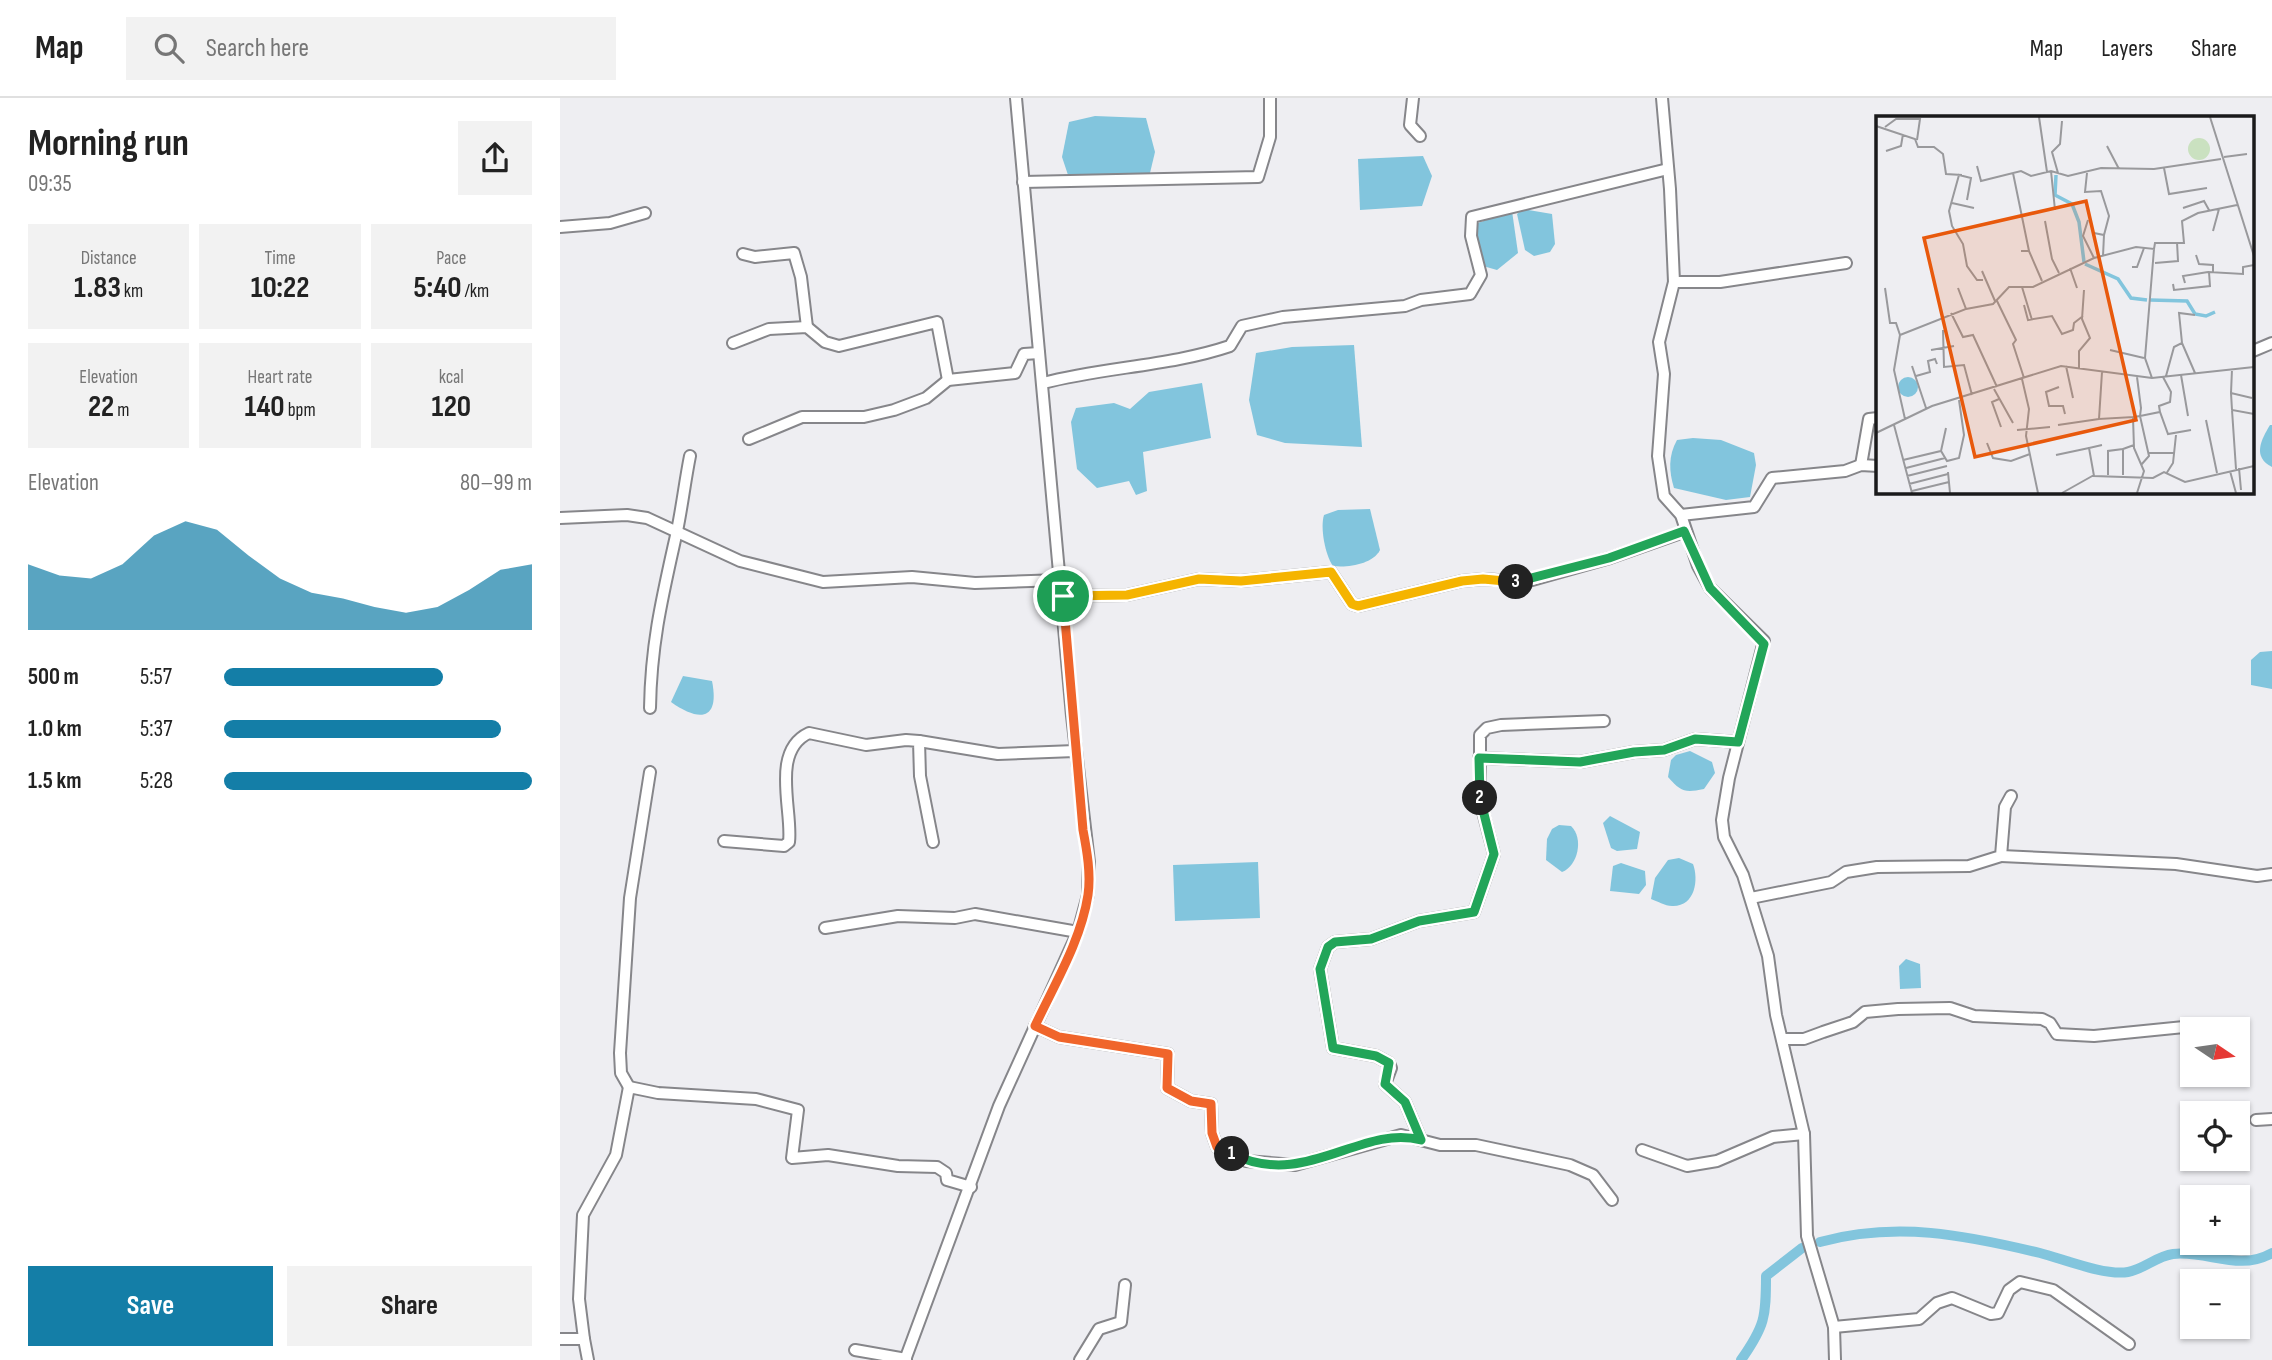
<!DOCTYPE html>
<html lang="en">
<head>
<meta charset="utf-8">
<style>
  :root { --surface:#fff; --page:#f2f2f2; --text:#222; --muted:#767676; --line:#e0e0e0; --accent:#147ea7 }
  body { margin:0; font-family:"Sofia Sans Condensed",sans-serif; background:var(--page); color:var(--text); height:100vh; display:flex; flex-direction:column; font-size:26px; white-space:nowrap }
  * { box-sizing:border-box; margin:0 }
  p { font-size:23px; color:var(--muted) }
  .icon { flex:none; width:38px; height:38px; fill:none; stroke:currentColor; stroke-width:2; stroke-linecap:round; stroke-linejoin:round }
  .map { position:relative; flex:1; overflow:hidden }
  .drawer { display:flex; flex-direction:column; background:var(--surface); width:560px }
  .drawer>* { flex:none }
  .needle { width:46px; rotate:103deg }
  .controls { position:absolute; left:1620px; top:919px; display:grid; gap:14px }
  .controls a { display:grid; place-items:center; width:70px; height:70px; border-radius:0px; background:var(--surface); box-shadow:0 2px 5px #0004; font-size:35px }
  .pin { position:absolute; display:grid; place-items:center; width:60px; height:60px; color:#fff; margin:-30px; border:4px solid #fff; border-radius:50%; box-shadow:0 2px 7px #0007 }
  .km { position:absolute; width:35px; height:35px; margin:-18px; border-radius:50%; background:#222; color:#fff; font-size:19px; line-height:35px; text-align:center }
  .round { display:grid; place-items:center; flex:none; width:74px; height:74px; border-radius:0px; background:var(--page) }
  .head { display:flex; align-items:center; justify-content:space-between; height:119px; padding:0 28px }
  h1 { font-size:38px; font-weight:700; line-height:52px }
  .stats { display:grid; grid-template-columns:repeat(3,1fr); gap:10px; height:119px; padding:7px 28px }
  .stats div { display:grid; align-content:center; border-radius:0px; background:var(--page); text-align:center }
  .stats b { font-size:30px; font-weight:700 }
  .stats small { font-size:19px; font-weight:400 }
  .stats p { font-size:19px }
  .chart { height:196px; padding:14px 28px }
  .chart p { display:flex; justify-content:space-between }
  .chart svg { width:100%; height:126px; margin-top:7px; fill:var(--accent); opacity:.7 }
  .primary-button { display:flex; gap:14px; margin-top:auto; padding:14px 28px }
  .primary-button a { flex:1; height:80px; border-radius:0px; background:var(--accent); color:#fff; font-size:28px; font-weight:700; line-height:80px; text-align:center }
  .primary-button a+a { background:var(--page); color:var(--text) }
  ul { padding:0 28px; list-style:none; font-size:23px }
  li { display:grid; grid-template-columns:112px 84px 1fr; align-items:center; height:52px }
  li i { height:18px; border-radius:9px; background:var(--accent) }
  header { display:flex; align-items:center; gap:42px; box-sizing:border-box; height:98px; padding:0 35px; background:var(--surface); border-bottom:2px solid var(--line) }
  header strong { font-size:33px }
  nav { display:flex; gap:38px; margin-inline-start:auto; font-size:24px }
  .search { width:490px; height:63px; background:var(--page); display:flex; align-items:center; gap:18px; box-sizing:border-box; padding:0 24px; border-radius:0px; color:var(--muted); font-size:26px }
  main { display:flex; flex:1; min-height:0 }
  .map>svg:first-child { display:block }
</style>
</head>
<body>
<header>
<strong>Map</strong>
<div class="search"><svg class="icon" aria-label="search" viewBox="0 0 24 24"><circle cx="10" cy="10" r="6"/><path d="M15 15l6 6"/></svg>Search here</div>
<nav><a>Map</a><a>Layers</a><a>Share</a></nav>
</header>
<main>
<section class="drawer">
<div class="head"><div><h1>Morning run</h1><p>09:35</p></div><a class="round"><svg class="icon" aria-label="share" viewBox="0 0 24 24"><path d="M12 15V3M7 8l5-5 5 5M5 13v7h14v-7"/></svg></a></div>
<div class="stats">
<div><p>Distance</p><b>1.83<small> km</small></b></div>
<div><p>Time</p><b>10:22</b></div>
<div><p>Pace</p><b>5:40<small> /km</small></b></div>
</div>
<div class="stats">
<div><p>Elevation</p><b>22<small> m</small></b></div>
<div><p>Heart rate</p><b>140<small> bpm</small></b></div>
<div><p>kcal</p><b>120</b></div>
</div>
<div class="chart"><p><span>Elevation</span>80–99 m</p>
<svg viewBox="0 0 160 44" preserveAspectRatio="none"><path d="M0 44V21L10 25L20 26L30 21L40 11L50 6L60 9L70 18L80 26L90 31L100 33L110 36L120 38L130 36L140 30L150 23L160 21V44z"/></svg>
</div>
<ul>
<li><b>500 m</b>5:57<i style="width:71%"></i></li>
<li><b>1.0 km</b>5:37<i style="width:90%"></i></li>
<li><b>1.5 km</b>5:28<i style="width:100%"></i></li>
</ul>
<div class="primary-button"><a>Save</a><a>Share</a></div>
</section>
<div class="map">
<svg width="1712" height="1262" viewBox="0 0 1712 1262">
  <rect width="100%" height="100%" fill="#eeeef2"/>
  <g fill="#82c5dd">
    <polygon points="535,18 586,20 595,54 590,75 546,79 508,77 502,59 509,24"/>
    <polygon points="863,58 872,78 862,108 800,112 798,61"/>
    <polygon points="963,111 992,116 995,146 990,154 974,158 965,152 957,116"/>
    <polygon points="952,113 958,155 937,172 923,168 915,146 918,125"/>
    <polygon points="794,247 802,349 725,345 697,337 689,302 696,255 732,249"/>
    <polygon points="642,285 651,340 583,354 587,393 576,397 569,383 537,390 517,371 511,324 516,310 554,305 570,311 589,294"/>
    <path d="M 1710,327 L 1712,327 L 1712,369 C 1692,359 1701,342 1710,327 Z"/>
    <path d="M 1133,340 L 1161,342 L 1194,355 L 1196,367 L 1190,399 L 1166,402 L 1114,390 C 1109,374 1108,358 1117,342 Z"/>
    <path d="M 810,411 L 820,452 C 813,466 788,470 773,468 C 765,457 760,429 764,417 L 778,412 Z"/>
    <polygon points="1712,553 1712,591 1691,587 1691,562 1700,554"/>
    <path d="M 123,578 L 152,583 C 160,623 139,624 111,604 Z"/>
    <path d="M 1130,653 L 1152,664 L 1155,675 L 1144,691 C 1125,695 1121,694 1108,679 L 1111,662 L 1116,657 Z"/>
    <polygon points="1050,718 1080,734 1077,751 1057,753 1051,750 1043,725"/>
    <path d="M 999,727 L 1011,728 C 1024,740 1018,768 1002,774 L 986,762 L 987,741 L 992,731 Z"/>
    <path d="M 1119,760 L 1133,766 C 1139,782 1135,809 1112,808 C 1105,808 1097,803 1091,801 L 1095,780 L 1108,762 Z"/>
    <polygon points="698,764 700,820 615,823 613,767"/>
    <polygon points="1061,765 1085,773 1086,787 1079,796 1050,793 1053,768"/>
    <polygon points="1346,861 1360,866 1361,890 1340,891 1339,868"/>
  </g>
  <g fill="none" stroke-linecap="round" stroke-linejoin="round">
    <g stroke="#82c5dd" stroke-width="10">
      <path d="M 1260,1144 C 1336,1123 1405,1137 1480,1155 C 1503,1161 1545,1178 1568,1174 C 1584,1171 1597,1158 1613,1156 C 1648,1152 1678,1174 1712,1155"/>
      <path d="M 1181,1262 C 1205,1228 1206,1219 1206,1178 L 1242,1150"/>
    </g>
    <defs>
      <g id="street">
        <polyline points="853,0 850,27 860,38"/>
        <polyline points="1102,0 1110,91 1114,184 1160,184 1286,165"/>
        <polyline points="463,84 698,79 710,39 710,0"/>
        <polyline points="0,129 50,125 85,115"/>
        <polyline points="183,156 195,159 234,155 241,179 247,229"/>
        <polyline points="1114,184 1099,244 1104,276 1098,358 1104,398 1121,417 1138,468 1150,490 1204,543 1169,680 1162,722 1164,739 1183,777 1208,858 1216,917 1244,1036 1247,1138 1274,1229 1275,1262"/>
        <polyline points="173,245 209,231 247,229 265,244 279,248 377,224 388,282"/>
        <polyline points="1693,253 1712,245"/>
        <path d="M 483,285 C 544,269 611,268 670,248 L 682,228 L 723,219 L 845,208 L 861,202 L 910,196 L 921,177 L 911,138 L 912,119 L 1108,71"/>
        <polyline points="189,341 242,319 304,319 334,312 366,300 388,282 455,275 464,256 479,255"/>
        <polyline points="1301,367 1309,321 1318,320"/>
        <polyline points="1121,417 1194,409 1212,380 1285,373 1301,367 1318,368"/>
        <polyline points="0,420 67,417 87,420 180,463 263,484 352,479 415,485 501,482"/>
        <polyline points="503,498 567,497 639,481 681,483 771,474 792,506 798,508 902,483 923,481 965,484 1050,460 1124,434"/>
        <path d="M 90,610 C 91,544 103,496 117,433 C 122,409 125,383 130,358"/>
        <polyline points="359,643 438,656 515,653"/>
        <polyline points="919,660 1020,664 1074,654 1104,652 1135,641 1178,644"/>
        <path d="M 164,743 L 224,748 L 229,744 C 233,713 210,653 249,635 L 306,647 L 346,642 L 359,643 L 360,678 L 373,744"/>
        <polyline points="1441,758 1616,766 1697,778 1712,776"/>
        <polyline points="1191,800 1271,784 1286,774 1317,769 1409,768 1441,758 1445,709 1451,698"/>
        <polyline points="265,830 338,818 395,820 415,816 518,834"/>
        <polyline points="475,928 499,939 608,956 607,990 631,1003 651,1006 652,1035 657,1049 686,1063 735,1067 841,1037 880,1047 916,1047 1010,1067 1033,1077 1052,1102"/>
        <polyline points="1223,941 1244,941 1263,934 1293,924 1305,914 1338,911 1390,910 1414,918 1482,921 1490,925 1497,936 1534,938 1634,928"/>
        <polyline points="69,989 61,975 60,955 70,800 90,674"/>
        <polyline points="1696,1022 1712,1021"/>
        <polyline points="861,1042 845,1004 825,986 831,970 829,965 816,958 773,950 760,871 768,849 775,844 811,841 859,823 914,814 934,756 920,702 920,637 927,630 941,627 1044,623"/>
        <polyline points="1082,1052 1127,1068 1157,1063 1213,1039 1244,1036"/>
        <polyline points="1274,1229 1359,1221 1377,1205 1392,1200 1431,1216 1438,1215 1449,1192 1460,1184 1493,1192 1569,1246"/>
        <polyline points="0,1241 24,1241 19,1201 23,1117 56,1057 69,989 98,995 196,1001 238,1012 232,1060 268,1057 338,1068 377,1069 386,1075 387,1082 411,1089"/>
        <polyline points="24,1241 28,1262"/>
        <polyline points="295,1252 346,1261"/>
        <polyline points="345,1262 439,1008 518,834 528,797 529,764 512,618 456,0"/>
        <polyline points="520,1262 539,1231 561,1224 565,1187"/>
      </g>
    </defs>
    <use href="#street" stroke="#86868a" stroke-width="14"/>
    <use href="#street" stroke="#fff" stroke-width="10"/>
  </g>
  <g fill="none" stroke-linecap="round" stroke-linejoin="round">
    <defs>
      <path id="split-1" d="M 503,498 L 523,732 C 527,753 531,776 528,797 C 521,843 494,887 475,928 L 499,939 L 608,956 L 607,990 L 631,1003 L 651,1006 L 652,1035 L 657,1049 L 672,1056"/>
      <path id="split-2" d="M 672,1056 C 746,1092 800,1026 861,1042 L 845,1004 L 825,986 L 829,965 L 816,958 L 773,950 L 760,871 L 768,849 L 775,844 L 811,841 L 859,823 L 914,814 L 934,756 L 920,700"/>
      <polyline id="split-3" points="920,700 919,660 1020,664 1074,654 1104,652 1135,641 1178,644 1204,546 1150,490 1124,433 1049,460 956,484"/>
      <polyline id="split-4" points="503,498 567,497 639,481 681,483 771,474 792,506 798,508 902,483 923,481 956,484"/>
    </defs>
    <use href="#split-1" stroke="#fff" stroke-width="14"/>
    <use href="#split-2" stroke="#fff" stroke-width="14"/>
    <use href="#split-3" stroke="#fff" stroke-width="14"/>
    <use href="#split-4" stroke="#fff" stroke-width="14"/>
    <use href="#split-1" stroke="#f0652b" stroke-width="9"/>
    <use href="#split-2" stroke="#22a559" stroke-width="9"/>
    <use href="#split-3" stroke="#22a559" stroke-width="9"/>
    <use href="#split-4" stroke="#f5b400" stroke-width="9"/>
  </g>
  <g transform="translate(1316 18)">
    <rect width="378" height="378" fill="#eeeef2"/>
    <path d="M312 33a11 11 0 1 1 22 0a11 11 0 1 1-22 0Z" fill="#cae1c0"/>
    <path d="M22 271a10 10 0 1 1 20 0a10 10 0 1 1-20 0Z" fill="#82c5dd"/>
    <path fill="none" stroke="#82c5dd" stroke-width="3.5" d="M 180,59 L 179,79 L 196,88 L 203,106 L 208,146M 209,148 L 242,163 L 255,182 L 271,184M 274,184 L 311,185 L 319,198 L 330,200 L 339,196"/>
    <path fill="none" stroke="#99999c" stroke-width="2" d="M 163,1 L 171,56M 334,1 L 378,140M 0,10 L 39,23 L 42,31 L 58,31 L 67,38 L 70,58 L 86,59M 9,11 L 20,3 L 44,3 L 41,24M 231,30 L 243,53M 10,35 L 25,30 L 27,18M 348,41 L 371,38M 101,50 L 105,65 L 145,55 L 155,60 L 175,55 L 192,60 L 225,52 L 278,53 L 345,43M 288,52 L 293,78 L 331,72M 175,55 L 179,94M 137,57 L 153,135M 182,57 L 176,36 L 184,28 L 186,5M 211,57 L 209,76 L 225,75 L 233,100 L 228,119 L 218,117M 91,84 L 95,62 L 83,59 L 73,95 L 76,110 L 87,128 L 91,150 L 101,164 L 107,164M 76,87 L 98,92M 307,92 L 328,85 L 333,94M 212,104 L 207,120 L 218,142M 169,105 L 176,143 L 183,157M 337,115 L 343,93M 145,135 L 153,135 L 166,165M 320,139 L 323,148 L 337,149 L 337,156M 227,140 L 228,119M 279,147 L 302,145 L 301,126M 256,151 L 261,151 L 268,132M 194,152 L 201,172M 106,155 L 119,185M 309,167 L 307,160 L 332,156M 297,168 L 298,174 L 334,170 L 333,156 L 367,158 L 367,151 L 378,149M 146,171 L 156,204M 9,172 L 14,207 L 20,207 L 24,219 L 18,254 L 29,303M 121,185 L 140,224 L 137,228 L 148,262M 148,189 L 152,204 L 176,200 L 186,218 L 197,214 L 198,207 L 207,200M 90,193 L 117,188 L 133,171 L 157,171 L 218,142 L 260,131 L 278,133 L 279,127 L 308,127 L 306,105 L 322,97 L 361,89M 75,197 L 87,221 L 97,219 L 121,271M 67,214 L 68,251 L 88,249 L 96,279M 24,219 L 90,193 L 82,172M 306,227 L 319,257M 55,234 L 78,230M 234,234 L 268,242M 36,250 L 50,292M 190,250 L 197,282M 203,253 L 203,235 L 214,222 L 206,203 L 208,174M 226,256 L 223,303 L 257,301 L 258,332 L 268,355 L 261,377M 305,259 L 312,300M 40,260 L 54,256 L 52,245 L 59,243 L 61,248M 290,260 L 298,231 L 306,227 L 303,197 L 319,199M 276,262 L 269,242 L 278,133M 146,263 L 153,293 L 150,320 L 162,377M 183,271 L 170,276 L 173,290 L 187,290 L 189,298M 118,273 L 137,307M 355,277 L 356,253M 376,282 L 355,277 L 356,294 L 378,298M 123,283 L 116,286 L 125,311M 356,294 L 360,353M 284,296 L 283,290 L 294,286 L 295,276 L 287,261M 257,301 L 264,300 L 265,292 L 261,261M 330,304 L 341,357M 18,309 L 36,377M 182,309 L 223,303M 141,314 L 174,311M 0,317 L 56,290 L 185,250 L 276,262 L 378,251M 111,327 L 117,342 L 135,345 L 154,338M 226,329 L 213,332 L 218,360 L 277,362 L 288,356 L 309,366 L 378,350M 65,335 L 70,312M 272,337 L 298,337M 180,339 L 213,332M 27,344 L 65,335 L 71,345 L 83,342 L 88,319 L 83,284M 265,349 L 273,340 L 264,300 L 284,296 L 292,318 L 315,314M 30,352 L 69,342M 363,352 L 365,374M 354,355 L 360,377M 72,356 L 74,377M 290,358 L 297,347 L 300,319M 232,359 L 232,335 L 247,333M 247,359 L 247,333 L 258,329M 31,360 L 71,350M 33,368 L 72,358M 36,375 L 73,366M 186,377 L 218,359"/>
    <path fill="#e8590c" fill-opacity="0.15" stroke="#e8590c" stroke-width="3.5" d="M 210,85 L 260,304 L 99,341 L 48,122 Z"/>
    <rect width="378" height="378" fill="none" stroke="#1a1a1b" stroke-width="3.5"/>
  </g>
</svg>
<div class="controls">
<a><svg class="needle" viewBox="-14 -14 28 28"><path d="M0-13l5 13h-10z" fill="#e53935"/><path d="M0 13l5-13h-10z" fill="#767676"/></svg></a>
<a><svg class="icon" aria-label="locate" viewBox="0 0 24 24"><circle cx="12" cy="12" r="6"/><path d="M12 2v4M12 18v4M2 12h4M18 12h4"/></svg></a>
<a>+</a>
<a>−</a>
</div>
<div class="pin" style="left:503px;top:498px;background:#1e9e55"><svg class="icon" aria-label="arrive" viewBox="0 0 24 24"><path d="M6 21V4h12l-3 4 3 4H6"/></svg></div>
<b class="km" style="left:672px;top:1056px">1</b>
<b class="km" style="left:920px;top:700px">2</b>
<b class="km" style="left:956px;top:484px">3</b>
</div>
</main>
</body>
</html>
